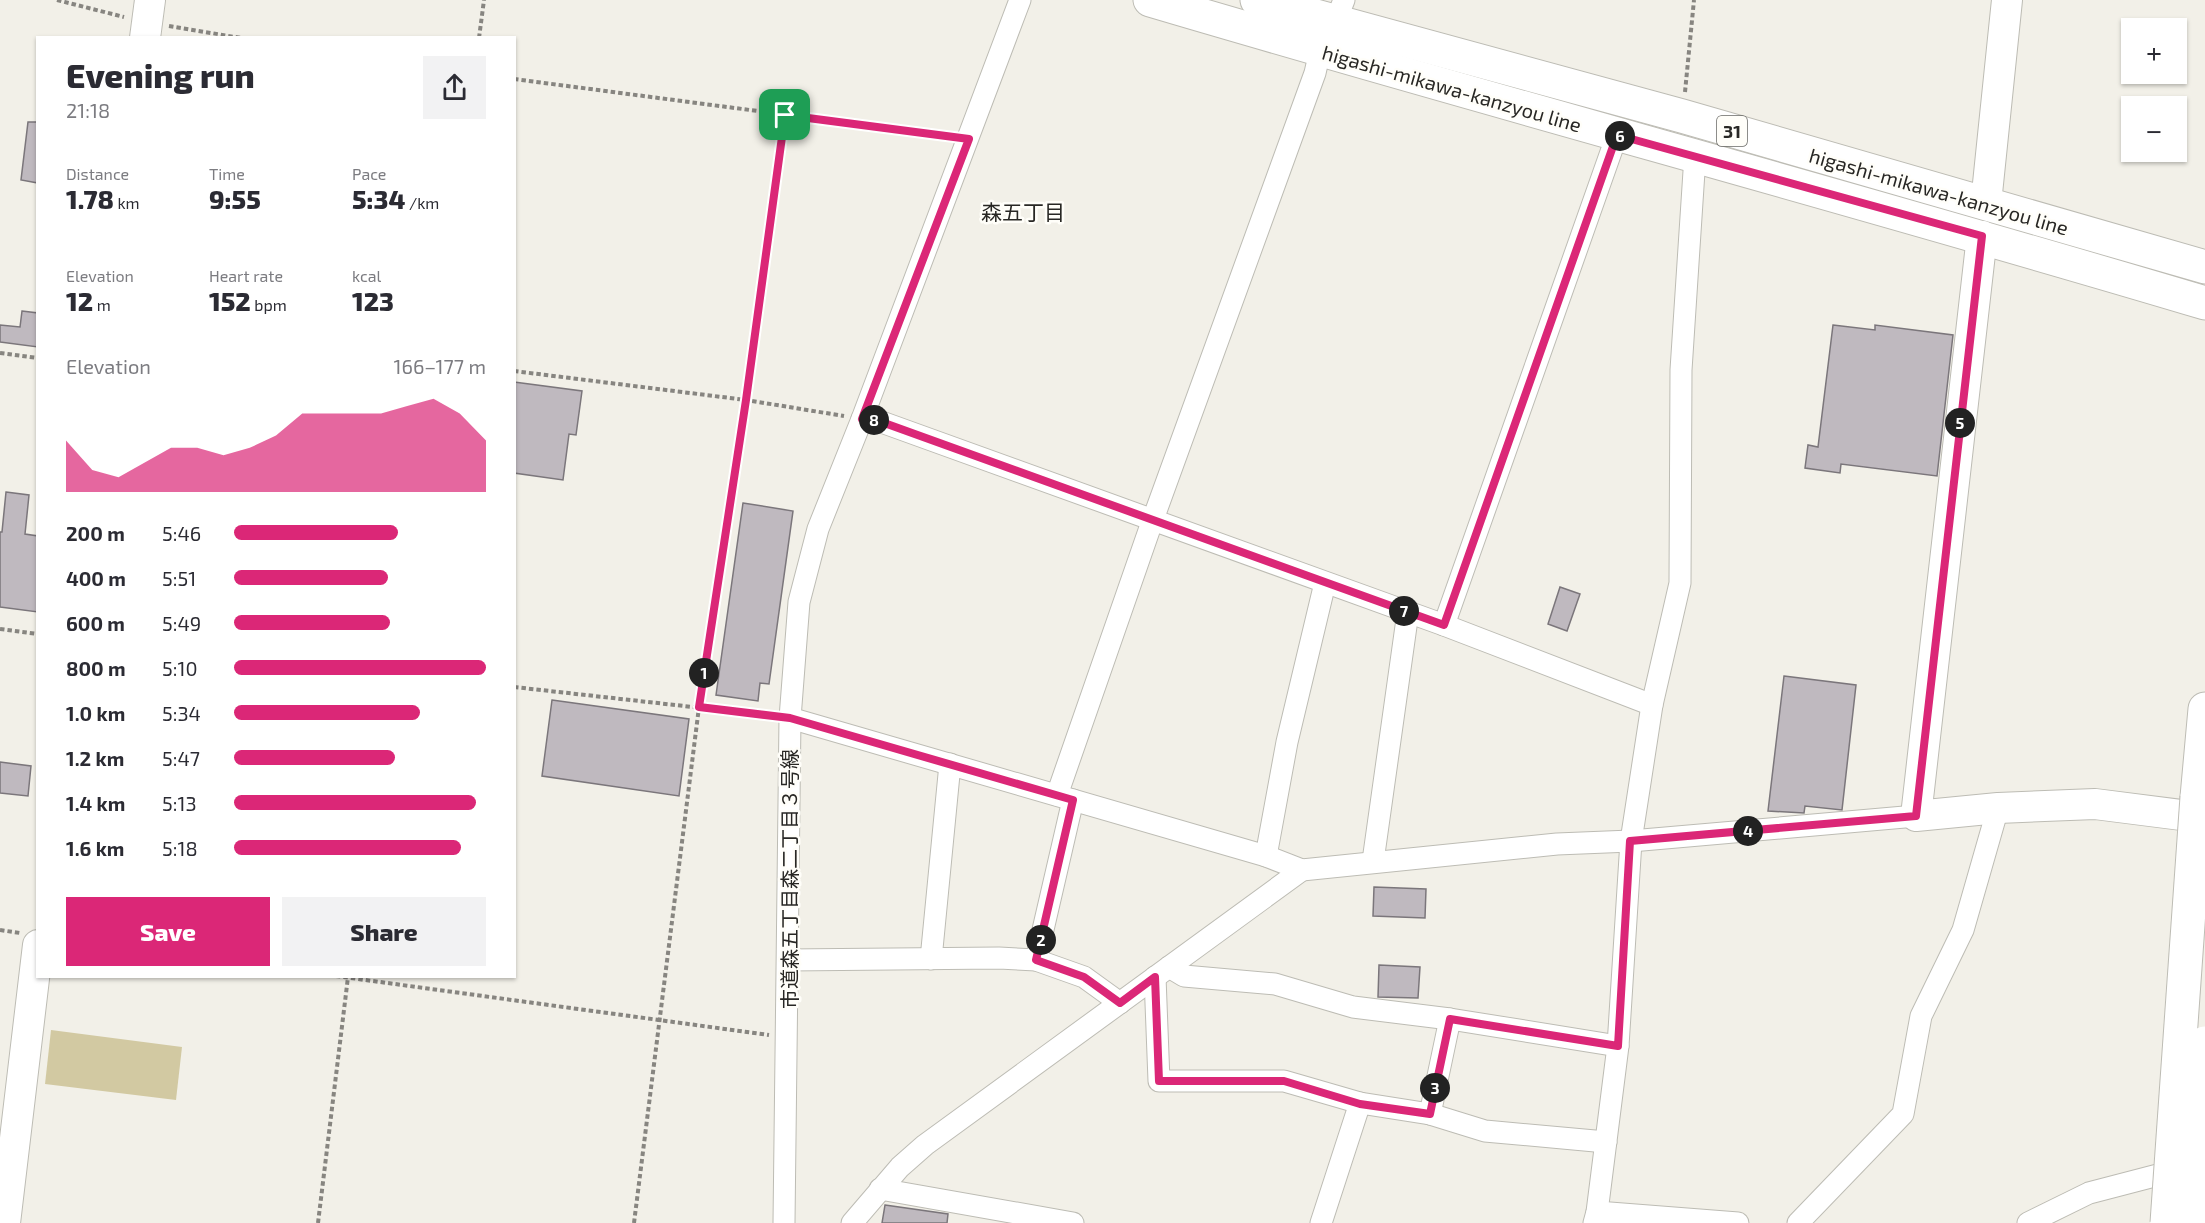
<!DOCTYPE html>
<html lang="en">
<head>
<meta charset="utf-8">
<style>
  :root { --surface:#fff; --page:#f2f2f3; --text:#2b2b33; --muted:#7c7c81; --accent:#db2777 }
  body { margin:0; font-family:"Exo 2","Noto Sans JP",sans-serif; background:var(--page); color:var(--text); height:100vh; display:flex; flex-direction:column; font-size:22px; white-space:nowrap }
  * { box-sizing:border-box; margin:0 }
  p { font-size:20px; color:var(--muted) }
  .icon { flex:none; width:33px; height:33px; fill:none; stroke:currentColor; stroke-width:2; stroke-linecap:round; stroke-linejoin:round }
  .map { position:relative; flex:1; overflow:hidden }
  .panel { position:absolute; left:36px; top:36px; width:480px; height:942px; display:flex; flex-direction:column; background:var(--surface); border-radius:0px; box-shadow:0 2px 4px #0004 }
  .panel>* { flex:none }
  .buttons { position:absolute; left:2121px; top:18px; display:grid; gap:12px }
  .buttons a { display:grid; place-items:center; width:66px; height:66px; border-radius:0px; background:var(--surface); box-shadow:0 2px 4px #0004; font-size:30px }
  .pin { position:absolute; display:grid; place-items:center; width:51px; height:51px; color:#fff; margin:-26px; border-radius:12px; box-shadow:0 3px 9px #0006 }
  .km { position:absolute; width:30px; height:30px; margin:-15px; border-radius:50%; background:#222; color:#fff; font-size:16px; line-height:30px; text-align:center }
  .round { display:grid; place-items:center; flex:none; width:63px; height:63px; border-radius:0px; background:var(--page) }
  .overview { display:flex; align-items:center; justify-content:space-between; height:102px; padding:0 30px }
  h1 { font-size:33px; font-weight:800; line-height:45px }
  .stats { display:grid; grid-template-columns:repeat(3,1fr); gap:9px; height:102px; padding:6px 30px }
  .stats div { display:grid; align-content:center }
  .stats b { font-size:26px; font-weight:800 }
  .stats small { font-size:16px; font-weight:400 }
  .stats p { font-size:16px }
  .chart { height:168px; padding:12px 30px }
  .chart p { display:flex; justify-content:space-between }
  .chart svg { width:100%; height:108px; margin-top:6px; fill:var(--accent); opacity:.7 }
  .primary-button { display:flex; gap:12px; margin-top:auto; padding:12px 30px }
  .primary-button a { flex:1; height:69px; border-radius:0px; background:var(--accent); color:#fff; font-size:24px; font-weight:800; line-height:69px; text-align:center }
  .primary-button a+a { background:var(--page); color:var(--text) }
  ul { padding:0 30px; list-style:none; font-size:20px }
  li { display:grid; grid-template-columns:96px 72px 1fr; align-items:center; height:45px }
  li i { height:15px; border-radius:8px; background:var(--accent) }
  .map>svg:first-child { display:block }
</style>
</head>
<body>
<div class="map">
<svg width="2205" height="1223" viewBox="0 0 2205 1223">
  <rect width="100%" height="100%" fill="#f2f0e8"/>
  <polygon fill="#d2c9a2" points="51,1030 182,1047 176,1100 45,1084"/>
  <g fill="#bfb9bf" stroke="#7b767b" stroke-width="1.5">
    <polygon points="28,122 38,122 38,183 21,180"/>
    <polygon points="22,311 38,313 38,347 0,342 0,325 20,327"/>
    <polygon points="1833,325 1875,330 1875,325 1953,335 1937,476 1841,464 1840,473 1805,468 1808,445 1818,447"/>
    <polygon points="514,382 582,391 576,435 569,434 563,480 514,473"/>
    <polygon points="6,492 29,495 25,534 38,536 38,612 0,607 0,532 2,532"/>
    <polygon points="743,503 793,511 769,684 760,683 758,701 716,695"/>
    <polygon points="1560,587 1580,594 1567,631 1548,624"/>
    <polygon points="1784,676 1856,685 1842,810 1805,806 1804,813 1768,811"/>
    <polygon points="552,700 689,719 679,796 542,776"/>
    <polygon points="0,762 31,766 28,796 0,793"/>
    <polygon points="1374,887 1426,889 1425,918 1373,916"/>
    <polygon points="1379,965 1420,967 1418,998 1378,997"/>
    <polygon points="885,1205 948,1214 947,1223 882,1223"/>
  </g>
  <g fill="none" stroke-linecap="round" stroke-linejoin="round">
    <defs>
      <g id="minor">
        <polyline points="1335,23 1344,0"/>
        <polyline points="862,419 876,420 1444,625 1652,705"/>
        <polyline points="1444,625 1617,135"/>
        <polyline points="790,718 1266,856 1302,870 1557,844 1631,841 1916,816"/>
        <polyline points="1057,795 1152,522 1315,73 1320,51"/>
        <polyline points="1266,856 1287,742 1325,583"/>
        <polyline points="1373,861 1408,612"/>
        <polyline points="931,959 950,764"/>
        <polyline points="788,960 999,958 1036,960 1084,977 1120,1003"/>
        <polyline points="1036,960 1073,800"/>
        <polyline points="1169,967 1184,976 1275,984 1353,1007 1450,1019 1618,1046"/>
        <polyline points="1155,977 1159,1081 1284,1081 1360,1103 1430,1114 1485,1131 1606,1142"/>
        <polyline points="1430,1114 1450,1019"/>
        <polyline points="880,1189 1073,1223"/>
        <polyline points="1597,1212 1738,1223"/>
        <polyline points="784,1223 790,718 799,602 818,529 862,419 1020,0"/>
        <polyline points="852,1223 900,1167 925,1145 1302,870"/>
        <polyline points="1321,1223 1360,1103"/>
        <polyline points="1594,1223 1597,1212 1618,1046 1631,841 1652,705 1680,583 1681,370 1695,156"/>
        <polyline points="1798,1223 1903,1114 1921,1016 1963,930 1998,808"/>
        <polyline points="2028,1223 2089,1193 2181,1169"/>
      </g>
      <g id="secondary">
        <polyline points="145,38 150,0"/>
        <polyline points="1986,203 2007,0"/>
        <polyline points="1982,236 1916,816 1998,808 2095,804 2205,818"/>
        <polyline points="5,1223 38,945"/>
      </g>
      <g id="primary">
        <path d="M 1150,0 C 1501,104 1854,198 2205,303"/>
        <polyline points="1257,0 1682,116 2205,267"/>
      </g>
      <polyline id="trunk" points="2197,797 2205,709"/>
    </defs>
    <use href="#minor" stroke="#bdbcb4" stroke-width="23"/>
    <use href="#secondary" stroke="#bdbcb4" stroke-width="32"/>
    <use href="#primary" stroke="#bdbcb4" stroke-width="35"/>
    <use href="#trunk" stroke="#bdbcb4" stroke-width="35"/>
    <g stroke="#878580" stroke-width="4" stroke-dasharray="4.5 3" stroke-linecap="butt">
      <polyline points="57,0 124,17"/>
      <polyline points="169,26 241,38"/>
      <polyline points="479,38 484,0"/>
      <polyline points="514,79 948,136"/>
      <polyline points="1685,92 1694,0"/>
      <polyline points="0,353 38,358"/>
      <polyline points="514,371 746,400 844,416"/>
      <polyline points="0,629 38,634"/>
      <polyline points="514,687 773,716"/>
      <polyline points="0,930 20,933"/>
      <polyline points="336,976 769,1035"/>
      <polyline points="318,1223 348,977"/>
      <polyline points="634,1223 699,707 746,400 785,115"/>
    </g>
    <use href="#minor" stroke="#fff" stroke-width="21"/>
    <use href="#secondary" stroke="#fff" stroke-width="30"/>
    <use href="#primary" stroke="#fff" stroke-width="33"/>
    <use href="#trunk" stroke="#fff" stroke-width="33"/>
    <defs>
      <g id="trunk-bridge">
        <polyline points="2167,1223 2197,797"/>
        <polyline points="2192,1223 2205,1043"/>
      </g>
    </defs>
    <use href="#trunk-bridge" stroke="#bdbcb4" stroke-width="35" stroke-linecap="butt"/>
    <use href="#trunk-bridge" stroke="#fff" stroke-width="33"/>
  </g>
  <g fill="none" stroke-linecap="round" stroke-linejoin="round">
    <defs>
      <polygon id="route" points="785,115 969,139 862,419 876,420 1444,625 1617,135 1982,236 1916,816 1630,841 1618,1046 1450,1019 1430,1114 1360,1104 1284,1081 1159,1081 1155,977 1120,1003 1084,977 1036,960 1073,800 790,718 699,707 746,400"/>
    </defs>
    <use href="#route" stroke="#fff" stroke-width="12"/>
    <use href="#route" stroke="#db2777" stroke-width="8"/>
  </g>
  <g text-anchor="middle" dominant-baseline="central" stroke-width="5" stroke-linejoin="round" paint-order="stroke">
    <rect fill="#fffef9" stroke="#686864" stroke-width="1.5" x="1717" y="116" width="30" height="30" rx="4.5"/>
    <g font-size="18" font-weight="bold" fill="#282724">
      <text x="1732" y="131">31</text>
    </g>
    <g font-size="20" fill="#282724" stroke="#fffef9">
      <text transform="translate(1452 88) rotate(16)">higashi-mikawa-kanzyou line</text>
      <text transform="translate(1939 191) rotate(16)">higashi-mikawa-kanzyou line</text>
      <text transform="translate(789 879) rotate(-90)">市道森五丁目森二丁目３号線</text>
    </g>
    <g font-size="21" fill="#282724" stroke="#fffef9">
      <text x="1023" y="211">森五丁目</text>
    </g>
  </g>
</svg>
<div class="buttons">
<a>+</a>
<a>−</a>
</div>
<div class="pin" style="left:785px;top:115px;background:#1e9e55"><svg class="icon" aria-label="arrive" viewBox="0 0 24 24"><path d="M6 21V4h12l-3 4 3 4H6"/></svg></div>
<b class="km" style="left:704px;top:673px">1</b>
<b class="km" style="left:1041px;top:940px">2</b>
<b class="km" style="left:1435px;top:1088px">3</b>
<b class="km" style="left:1748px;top:831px">4</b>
<b class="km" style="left:1960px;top:423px">5</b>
<b class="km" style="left:1620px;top:136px">6</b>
<b class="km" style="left:1404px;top:611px">7</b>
<b class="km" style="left:874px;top:420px">8</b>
<section class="panel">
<div class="overview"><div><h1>Evening run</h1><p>21:18</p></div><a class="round"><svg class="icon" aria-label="share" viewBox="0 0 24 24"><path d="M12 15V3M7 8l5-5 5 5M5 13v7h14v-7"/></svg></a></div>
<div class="stats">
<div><p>Distance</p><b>1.78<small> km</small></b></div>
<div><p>Time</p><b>9:55</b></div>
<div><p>Pace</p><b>5:34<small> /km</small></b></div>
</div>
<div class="stats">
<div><p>Elevation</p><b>12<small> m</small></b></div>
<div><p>Heart rate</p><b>152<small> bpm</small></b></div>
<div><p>kcal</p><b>123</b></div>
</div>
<div class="chart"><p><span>Elevation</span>166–177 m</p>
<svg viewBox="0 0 160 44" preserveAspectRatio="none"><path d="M0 44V23L10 35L20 38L30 32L40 26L50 26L60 29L70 26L80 21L90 12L100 12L110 12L120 12L130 9L140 6L150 12L160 23V44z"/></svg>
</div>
<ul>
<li><b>200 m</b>5:46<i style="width:65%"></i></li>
<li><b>400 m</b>5:51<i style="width:61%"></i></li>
<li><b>600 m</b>5:49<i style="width:62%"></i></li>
<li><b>800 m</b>5:10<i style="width:100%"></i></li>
<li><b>1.0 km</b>5:34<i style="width:74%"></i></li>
<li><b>1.2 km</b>5:47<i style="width:64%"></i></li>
<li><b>1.4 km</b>5:13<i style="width:96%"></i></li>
<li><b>1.6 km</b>5:18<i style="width:90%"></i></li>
</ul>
<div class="primary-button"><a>Save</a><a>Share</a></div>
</section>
</div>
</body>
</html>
